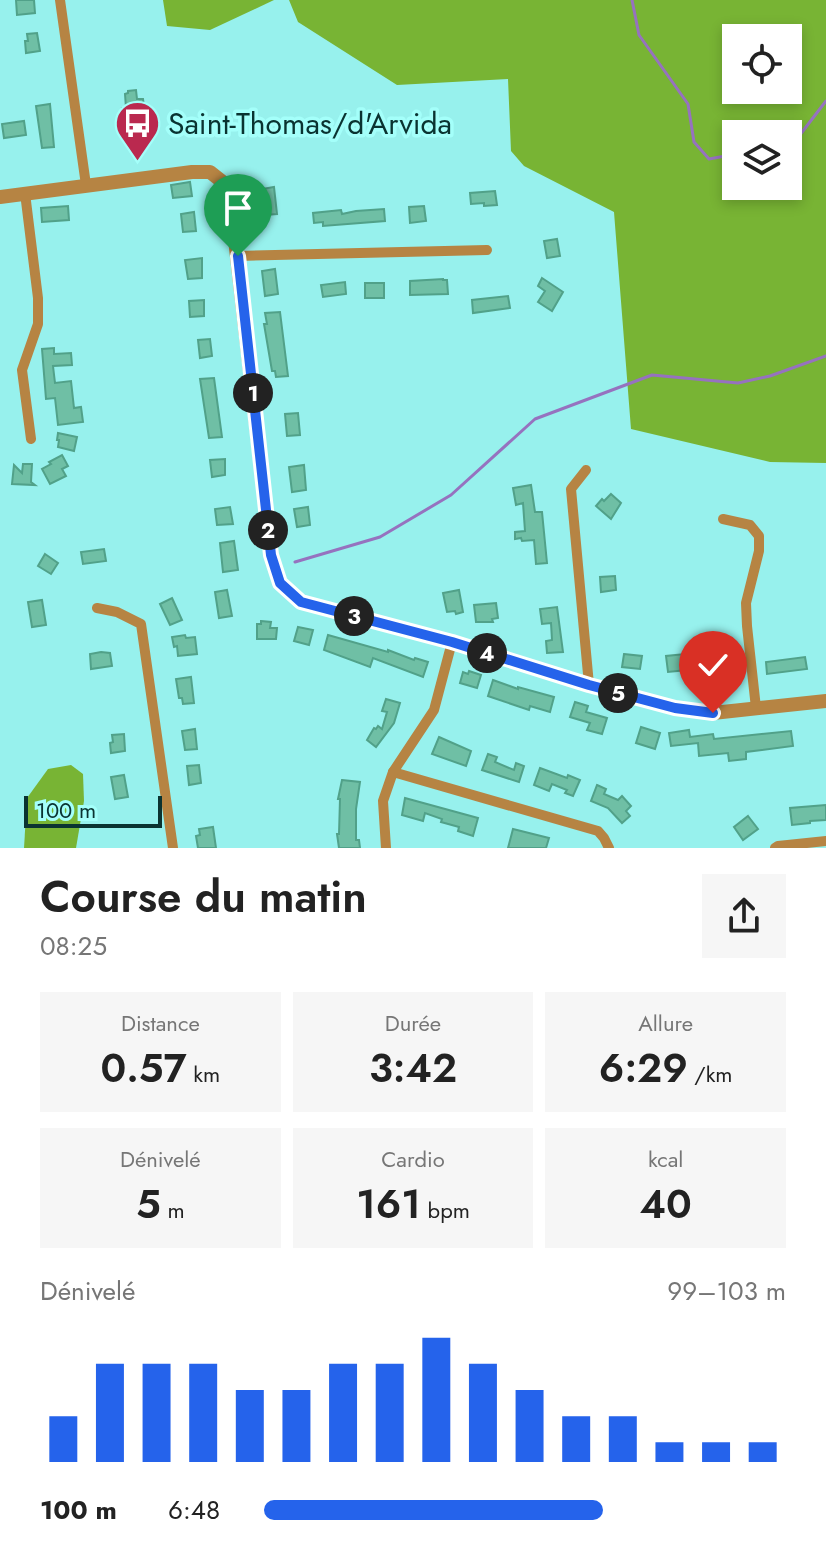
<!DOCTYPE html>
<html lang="fr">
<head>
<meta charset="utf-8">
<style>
  :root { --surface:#fff; --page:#f6f6f6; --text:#222; --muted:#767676; --accent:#2563eb }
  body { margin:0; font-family:Jost,sans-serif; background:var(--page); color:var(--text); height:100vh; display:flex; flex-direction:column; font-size:30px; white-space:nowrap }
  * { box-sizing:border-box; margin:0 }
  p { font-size:26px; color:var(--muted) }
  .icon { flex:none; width:44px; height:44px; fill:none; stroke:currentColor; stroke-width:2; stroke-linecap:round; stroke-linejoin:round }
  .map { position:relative; height:848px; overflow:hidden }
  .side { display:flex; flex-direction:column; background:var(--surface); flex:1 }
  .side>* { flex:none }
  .buttons { position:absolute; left:722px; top:24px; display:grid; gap:16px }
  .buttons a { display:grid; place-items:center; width:80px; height:80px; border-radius:0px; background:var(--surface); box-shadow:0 4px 12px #0003; font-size:40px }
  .scale { position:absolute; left:24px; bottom:20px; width:138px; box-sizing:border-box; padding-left:8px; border:4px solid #0a3331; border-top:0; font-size:22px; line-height:28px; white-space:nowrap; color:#0a3331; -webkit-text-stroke:6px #a4fffa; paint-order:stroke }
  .pin { position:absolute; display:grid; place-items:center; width:68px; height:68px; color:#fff; margin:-82px -34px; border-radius:50% 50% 50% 0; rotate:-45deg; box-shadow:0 0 8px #0007 }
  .pin .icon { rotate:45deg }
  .km { position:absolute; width:40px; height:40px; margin:-20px; border-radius:50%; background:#222; color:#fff; font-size:22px; line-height:40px; text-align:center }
  .round { display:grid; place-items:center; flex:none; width:84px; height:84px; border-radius:0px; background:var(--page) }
  .summary { display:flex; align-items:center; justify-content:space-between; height:136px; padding:0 40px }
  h1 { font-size:44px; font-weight:600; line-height:60px }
  .stats { display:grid; grid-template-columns:repeat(3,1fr); gap:12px; height:136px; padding:8px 40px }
  .stats div { display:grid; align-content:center; border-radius:0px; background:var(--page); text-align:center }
  .stats b { font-size:40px; font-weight:600 }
  .stats small { font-size:22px; font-weight:400 }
  .stats p { font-size:22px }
  .chart { height:224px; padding:16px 40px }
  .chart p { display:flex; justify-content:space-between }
  .chart svg { width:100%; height:144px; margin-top:8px; stroke:var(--accent); stroke-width:6 }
  ul { padding:0 40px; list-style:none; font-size:26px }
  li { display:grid; grid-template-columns:128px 96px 1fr; align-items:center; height:60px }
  li i { height:20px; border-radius:10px; background:var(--accent) }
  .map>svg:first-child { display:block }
</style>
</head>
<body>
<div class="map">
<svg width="826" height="848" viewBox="0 0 826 848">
  <rect width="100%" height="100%" fill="#97f1ed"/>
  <g fill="#78b434" fill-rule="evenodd">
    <polygon points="163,0 274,0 210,30 167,26"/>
    <path d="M 289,0 L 826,0 L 826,463 L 770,462 L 631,429 L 614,212 L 524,166 L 511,151 L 508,79 L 397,85 L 298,22 ZM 788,38 L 788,90 L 736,90 L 736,38 ZM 788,134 L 788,186 L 736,186 L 736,134 Z"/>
    <polygon points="71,765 83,774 84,801 76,848 24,848 27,798 48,769"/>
  </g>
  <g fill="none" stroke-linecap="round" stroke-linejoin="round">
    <g stroke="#9672bf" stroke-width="3">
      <polyline points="632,0 639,35 688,104 694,142 709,159 736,154"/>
      <polyline points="788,144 796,140 826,101"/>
      <polyline points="295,562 380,537 451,495 535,419 652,375 738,383 770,376 826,356"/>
    </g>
  </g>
  <g fill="#6fbfa5" stroke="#51a189" stroke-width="2">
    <polygon points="16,0 34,0 35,13 17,15"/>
    <polygon points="37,33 40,51 26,53 25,41 28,41 27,34"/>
    <polygon points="136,90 137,99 143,99 144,107 141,107 143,120 130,121 130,117 123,118 122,108 126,108 125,94 128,93 128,91"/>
    <polygon points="50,104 54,147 42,148 36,106"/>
    <polygon points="24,121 26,135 4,138 2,124"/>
    <polygon points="190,182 192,196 173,198 171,185"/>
    <polygon points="274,187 277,214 265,215 264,204 259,204 258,196 262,196 262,189"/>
    <polygon points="495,191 497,205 484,206 484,203 471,204 470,193"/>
    <polygon points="68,206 69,220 42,222 41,208"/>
    <polygon points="424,206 426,221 410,223 409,207"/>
    <polygon points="384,209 385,221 323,226 323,222 314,223 313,213 341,210 342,214 356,211"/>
    <polygon points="194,212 196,231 183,232 181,214"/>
    <polygon points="557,239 560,256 547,258 544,241"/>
    <polygon points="202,258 202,278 188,279 185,260"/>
    <polygon points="275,269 278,294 265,296 262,271"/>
    <polygon points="542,278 563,292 552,311 538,302 545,291 538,286"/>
    <polygon points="443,279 443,280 447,280 448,294 410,295 410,281"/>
    <polygon points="345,282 346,294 323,297 321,285"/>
    <rect x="365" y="283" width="19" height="15"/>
    <polygon points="508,296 510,308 473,313 472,300"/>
    <polygon points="204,300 204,316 190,317 189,301"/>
    <polygon points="280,312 288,376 276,377 275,371 272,371 264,324 267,324 265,313"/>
    <polygon points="210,339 212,356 200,358 198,340"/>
    <polygon points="54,348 54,354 71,353 72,365 53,366 55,383 71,381 74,408 81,407 83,422 58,425 55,398 46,399 42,349"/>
    <polygon points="214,378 222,437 209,438 200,379"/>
    <polygon points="298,413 300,435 287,436 285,414"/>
    <polygon points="58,433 77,437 74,451 58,447 59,440 57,440"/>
    <polygon points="62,455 68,466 62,469 66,476 50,484 42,469 51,464 49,462"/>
    <polygon points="225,459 225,475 212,477 210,460"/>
    <polygon points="23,464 32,464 31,482 35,485 12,484 14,465 22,473"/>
    <polygon points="304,465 306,490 292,492 289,467"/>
    <polygon points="531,485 535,512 542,512 547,563 536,564 534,540 522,541 521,538 515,539 515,532 525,531 523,503 516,505 513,488"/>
    <polygon points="611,494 621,503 611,519 596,506 602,499 604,501"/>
    <polygon points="230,507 233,524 217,525 215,509"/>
    <polygon points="308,507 310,525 297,527 294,509"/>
    <polygon points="234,541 238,570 223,572 220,543"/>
    <polygon points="104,549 106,561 83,564 81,552"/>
    <polygon points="45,554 58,563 51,574 38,566"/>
    <polygon points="615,576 616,590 601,592 600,577"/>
    <polygon points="227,590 232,616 219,618 215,592"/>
    <polygon points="459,590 463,612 456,614 455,611 447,612 443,593"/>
    <polygon points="172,598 182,620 170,625 160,604"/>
    <polygon points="42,600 46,625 32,627 28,602"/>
    <polygon points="496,603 498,618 492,619 493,622 476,622 474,605"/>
    <polygon points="557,607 563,652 547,653 546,641 552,640 551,623 542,624 540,609"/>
    <polygon points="261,621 271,622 270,628 277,628 276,639 257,639 257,624 261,624"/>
    <polygon points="298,627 313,630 309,645 294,641"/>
    <polygon points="185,635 186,638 195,637 197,654 178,656 177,646 174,647 172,637"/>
    <polygon points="328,635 388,652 388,650 414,660 415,658 428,662 423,677 373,658 370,667 324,650"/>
    <polygon points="101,652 110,653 112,666 91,669 90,654"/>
    <polygon points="624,654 642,656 640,669 622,667"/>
    <polygon points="685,654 687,670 668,672 666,656"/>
    <polygon points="805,657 807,669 767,674 766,662"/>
    <polygon points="713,662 718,663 720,678 714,679 715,681 704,682 702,663"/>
    <polygon points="469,671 481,675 477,688 460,683 463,672 468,674"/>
    <polygon points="191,677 194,703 183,704 182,698 179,698 176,679"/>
    <polygon points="493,680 518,689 518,687 554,697 550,712 530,706 529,710 488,696"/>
    <polygon points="386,699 400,703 394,723 376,747 367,740 374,728 376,729 378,726 382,729 387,712 382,711"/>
    <polygon points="575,702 588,706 586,712 607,718 602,734 587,730 590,723 570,717"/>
    <polygon points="641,727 660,733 655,749 636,743"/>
    <polygon points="195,729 197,749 185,750 182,731"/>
    <polygon points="689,730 690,737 713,734 714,739 791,731 793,746 746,752 746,759 729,761 728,753 699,756 698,743 671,746 669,733"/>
    <polygon points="124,734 125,751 111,753 110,743 113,742 112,735"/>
    <polygon points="439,737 471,751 466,766 432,754"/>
    <polygon points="488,754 497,757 495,762 514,770 516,763 524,766 519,782 482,770"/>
    <polygon points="199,765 201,783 189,785 187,766"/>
    <polygon points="540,768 567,778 568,775 580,780 573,796 565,793 567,790 552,784 549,791 534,785"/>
    <polygon points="124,775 128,797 115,799 111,777"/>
    <polygon points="342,780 360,782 356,809 356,840 359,840 360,848 339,848 337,834 339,834 340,799 338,799"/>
    <polygon points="597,785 606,789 604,794 618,800 622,796 631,806 626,811 630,816 622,823 608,808 591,801"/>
    <polygon points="405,798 478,818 473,836 458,831 459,827 441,822 442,819 425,813 423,821 402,815"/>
    <polygon points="826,805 826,820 810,821 810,823 792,825 790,808"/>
    <polygon points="748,816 758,829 743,840 734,827"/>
    <polygon points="213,827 216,848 198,848 196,836 200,835 199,829"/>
    <polygon points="513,829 549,838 546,848 508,848"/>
  </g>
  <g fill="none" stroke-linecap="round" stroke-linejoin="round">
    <g stroke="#b68443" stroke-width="10">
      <polyline points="60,0 86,185"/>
      <polyline points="25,193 38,298 38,324 22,370 31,439"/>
      <polyline points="238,256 487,250"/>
      <polyline points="586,470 571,489 589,685"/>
      <polyline points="723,519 750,525 759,536 759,551 746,603 747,626 756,708"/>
      <polyline points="97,608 117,612 141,624 173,848"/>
      <polyline points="393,772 598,831 604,838 609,848"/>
      <polyline points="386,848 383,801 393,772 434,710 452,642"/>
      <polyline points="775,848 778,846 826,841"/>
    </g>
    <polyline stroke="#b68443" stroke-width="14" points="0,197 192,172 210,172 229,187 271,555 280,583 301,602 452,642 589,685 675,708 713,713 826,701"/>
  </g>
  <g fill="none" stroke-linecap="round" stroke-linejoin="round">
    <defs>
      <polyline id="route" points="238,256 271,555 280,583 301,602 452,642 589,685 675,708 713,713"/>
    </defs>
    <use href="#route" stroke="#fff" stroke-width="16"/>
    <use href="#route" stroke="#2563eb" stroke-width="10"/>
  </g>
  <defs>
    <symbol id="bus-pin" viewBox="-11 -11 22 30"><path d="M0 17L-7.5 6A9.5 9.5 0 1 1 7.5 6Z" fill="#ba294f" stroke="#a4fffa"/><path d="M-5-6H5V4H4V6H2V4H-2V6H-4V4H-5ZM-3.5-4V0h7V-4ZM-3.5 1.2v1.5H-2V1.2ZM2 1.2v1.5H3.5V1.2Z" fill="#fff"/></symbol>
  </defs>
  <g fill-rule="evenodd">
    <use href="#bus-pin" x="112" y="98" width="51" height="69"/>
  </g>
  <g text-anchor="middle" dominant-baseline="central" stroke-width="7" stroke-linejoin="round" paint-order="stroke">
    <g font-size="30" fill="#0a3331" stroke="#a4fffa" text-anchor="start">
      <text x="168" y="123">Saint-Thomas/d'Arvida</text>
    </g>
  </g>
</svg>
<div class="buttons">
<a><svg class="icon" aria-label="locate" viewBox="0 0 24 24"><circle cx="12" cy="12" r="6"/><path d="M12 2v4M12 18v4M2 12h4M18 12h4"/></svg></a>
<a><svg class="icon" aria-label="layers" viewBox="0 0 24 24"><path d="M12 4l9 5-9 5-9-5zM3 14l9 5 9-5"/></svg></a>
</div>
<div class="scale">100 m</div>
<div class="pin" style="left:238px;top:256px;background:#1e9e55"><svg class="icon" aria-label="arrive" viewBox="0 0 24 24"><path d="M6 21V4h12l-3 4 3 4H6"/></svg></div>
<div class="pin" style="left:713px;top:713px;background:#d93025"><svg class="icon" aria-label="check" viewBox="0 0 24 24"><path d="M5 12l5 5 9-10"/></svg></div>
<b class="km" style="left:253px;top:393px">1</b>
<b class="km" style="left:268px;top:530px">2</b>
<b class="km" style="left:354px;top:616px">3</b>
<b class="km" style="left:487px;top:653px">4</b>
<b class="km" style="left:618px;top:693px">5</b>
</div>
<section class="side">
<div class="summary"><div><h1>Course du matin</h1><p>08:25</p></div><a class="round"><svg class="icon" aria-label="share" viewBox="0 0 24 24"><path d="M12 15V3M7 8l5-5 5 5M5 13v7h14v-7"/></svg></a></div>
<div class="stats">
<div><p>Distance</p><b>0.57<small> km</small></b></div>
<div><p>Durée</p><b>3:42</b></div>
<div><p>Allure</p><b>6:29<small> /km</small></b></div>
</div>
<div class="stats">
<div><p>Dénivelé</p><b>5<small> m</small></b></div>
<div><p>Cardio</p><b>161<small> bpm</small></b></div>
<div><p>kcal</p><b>40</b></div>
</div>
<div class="chart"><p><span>Dénivelé</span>99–103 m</p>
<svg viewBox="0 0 160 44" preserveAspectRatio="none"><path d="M5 44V30M15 44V14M25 44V14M35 44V14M45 44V22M55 44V22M65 44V14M75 44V14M85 44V6M95 44V14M105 44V22M115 44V30M125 44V30M135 44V38M145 44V38M155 44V38"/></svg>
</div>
<ul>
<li><b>100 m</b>6:48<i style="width:65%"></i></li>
</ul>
</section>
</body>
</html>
